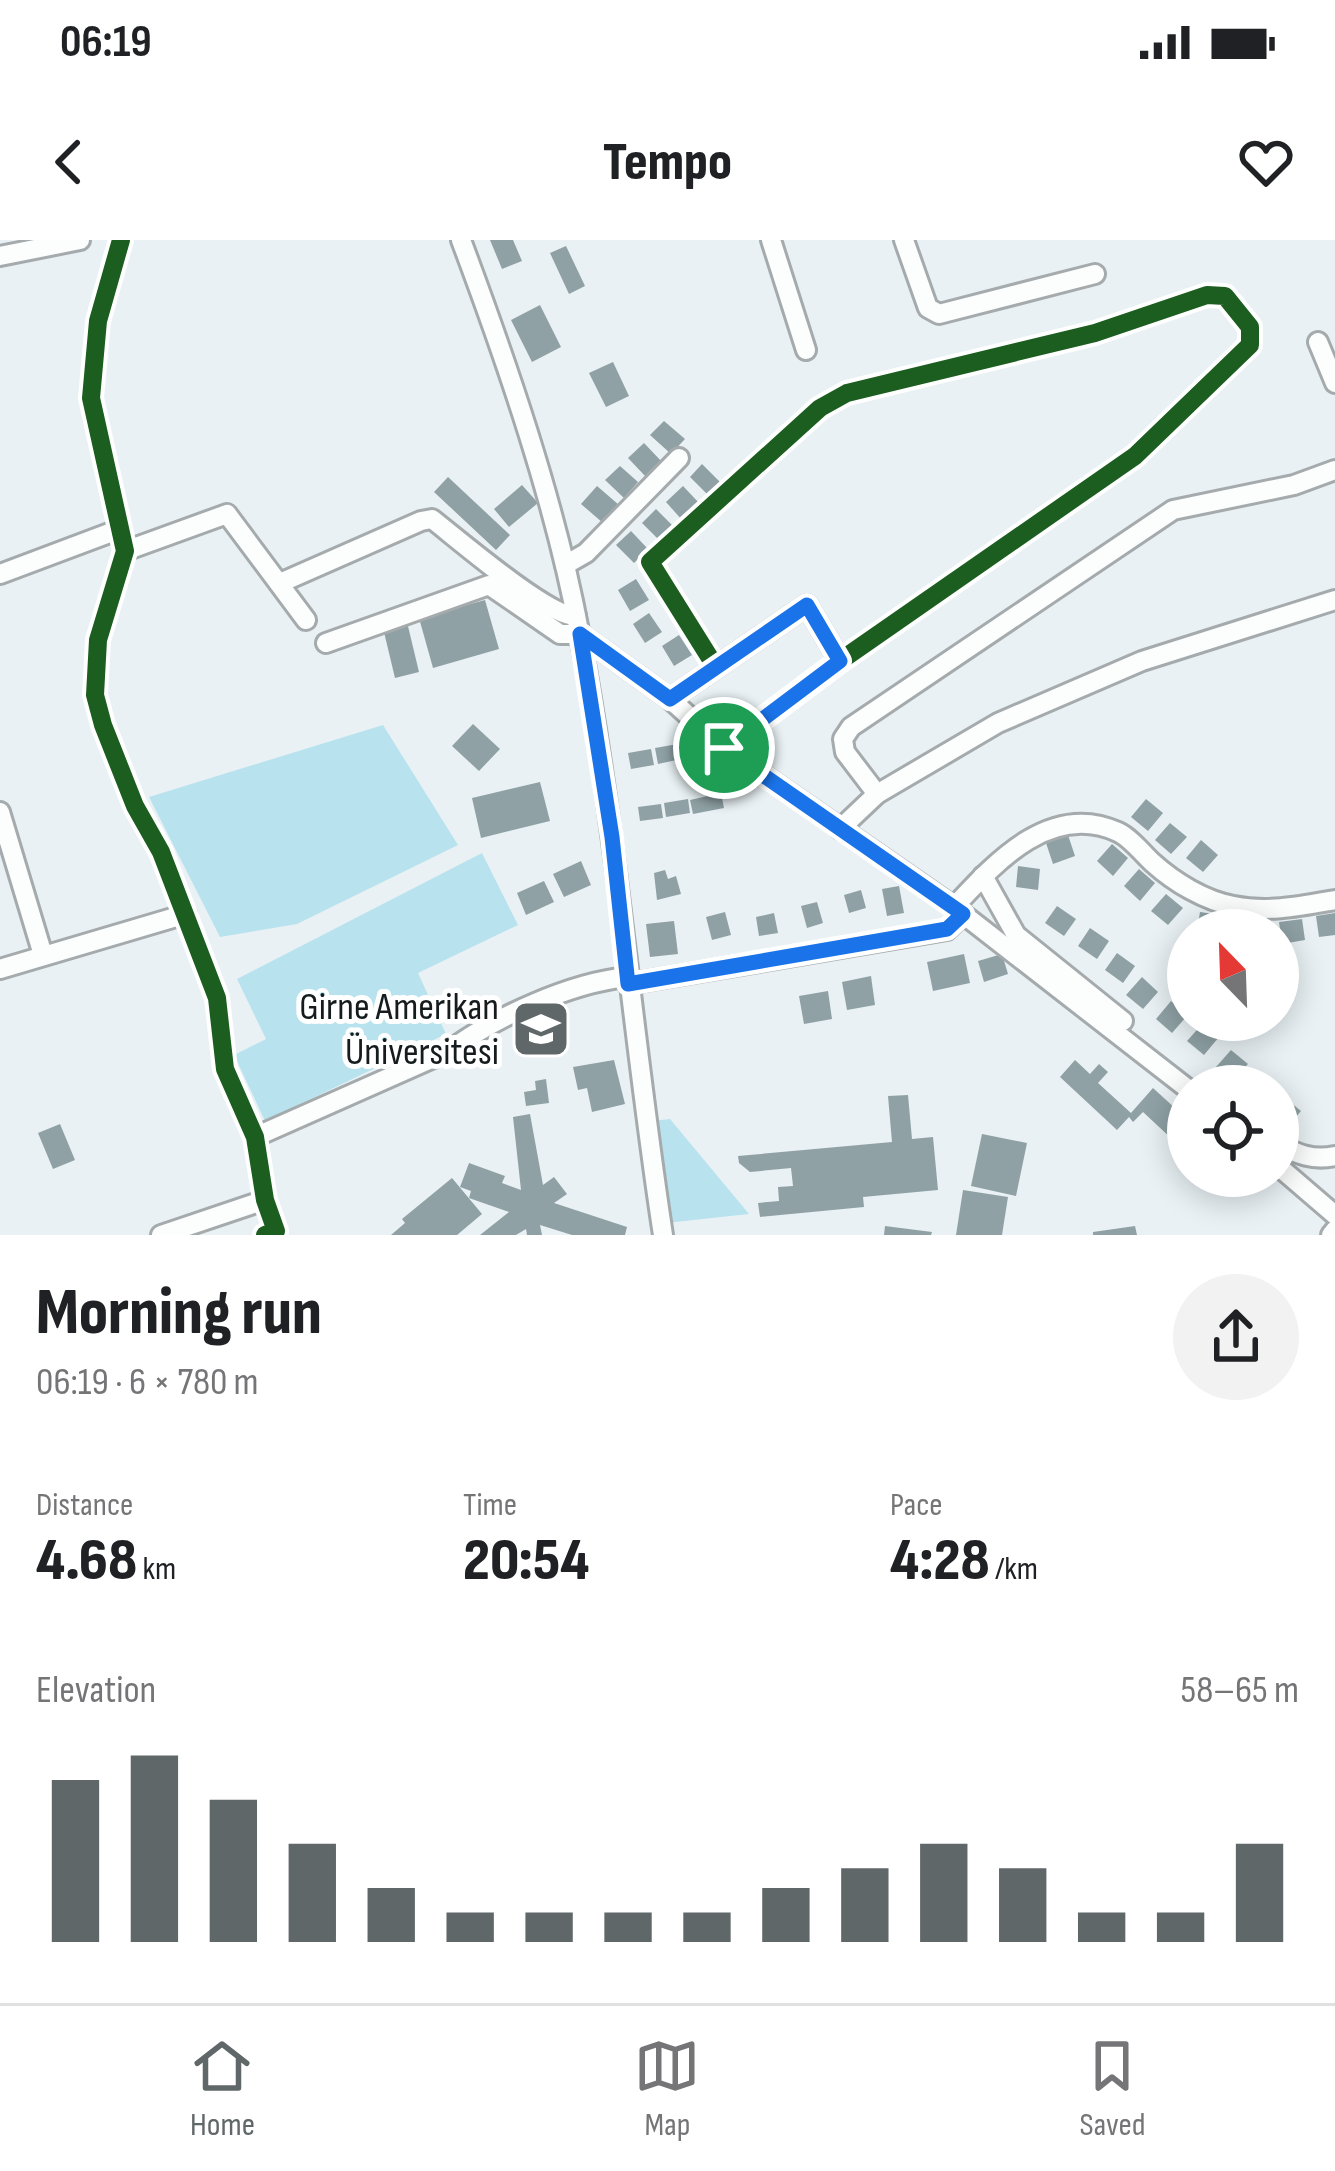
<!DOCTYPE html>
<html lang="en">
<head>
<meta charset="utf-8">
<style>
  :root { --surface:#fff; --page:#f2f2f2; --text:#202124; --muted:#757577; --line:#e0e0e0; --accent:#606769 }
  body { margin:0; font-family:"Sofia Sans Condensed",sans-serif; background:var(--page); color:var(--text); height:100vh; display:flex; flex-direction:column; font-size:45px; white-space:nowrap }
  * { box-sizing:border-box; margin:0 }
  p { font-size:39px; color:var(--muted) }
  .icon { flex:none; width:66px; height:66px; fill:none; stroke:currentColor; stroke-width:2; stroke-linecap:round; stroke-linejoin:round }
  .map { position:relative; height:995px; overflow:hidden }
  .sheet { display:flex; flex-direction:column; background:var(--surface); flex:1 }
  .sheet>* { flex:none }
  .needle { width:78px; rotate:337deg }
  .controls { position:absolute; left:1167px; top:669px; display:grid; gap:24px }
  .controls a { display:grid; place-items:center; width:132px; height:132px; border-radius:50%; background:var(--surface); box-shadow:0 6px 30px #0003; font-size:60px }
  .pin { position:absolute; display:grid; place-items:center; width:102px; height:102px; color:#fff; margin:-51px; border:6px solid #fff; border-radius:50%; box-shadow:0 3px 12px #0007 }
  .round { display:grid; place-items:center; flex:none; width:126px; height:126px; border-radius:63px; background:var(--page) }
  .head { display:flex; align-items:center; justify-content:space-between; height:204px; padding:0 36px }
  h1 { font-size:66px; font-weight:800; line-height:90px }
  .figures { display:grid; grid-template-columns:repeat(3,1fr); gap:18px; height:204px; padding:12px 36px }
  .figures div { display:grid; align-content:center }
  .figures b { font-size:60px; font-weight:800 }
  .figures small { font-size:33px; font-weight:400 }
  .figures p { font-size:33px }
  .chart { height:336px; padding:24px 36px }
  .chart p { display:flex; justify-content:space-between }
  .chart svg { width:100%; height:216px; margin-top:12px; stroke:var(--accent); stroke-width:6 }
  .status { display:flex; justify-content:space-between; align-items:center; height:84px; padding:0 60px; background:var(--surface); direction:ltr }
  .status svg { height:33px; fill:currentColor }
  header { display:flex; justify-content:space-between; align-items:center; height:156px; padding:0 36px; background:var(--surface); font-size:54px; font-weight:800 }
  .tab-bar { display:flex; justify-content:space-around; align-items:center; height:168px; border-top:3px solid var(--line); background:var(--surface); font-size:33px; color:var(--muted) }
  .tab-bar a { display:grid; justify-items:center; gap:6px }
  .tab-bar .current { color:var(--accent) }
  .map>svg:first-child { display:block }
</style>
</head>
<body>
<div class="status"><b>06:19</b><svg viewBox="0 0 49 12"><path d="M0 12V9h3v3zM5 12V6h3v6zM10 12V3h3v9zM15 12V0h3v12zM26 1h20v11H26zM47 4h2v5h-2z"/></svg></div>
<header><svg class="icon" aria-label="back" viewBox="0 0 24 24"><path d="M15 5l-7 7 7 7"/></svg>Tempo<svg class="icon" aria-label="heart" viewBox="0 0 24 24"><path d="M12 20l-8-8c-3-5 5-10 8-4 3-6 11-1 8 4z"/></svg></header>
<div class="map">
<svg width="1335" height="995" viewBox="0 0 1335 995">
  <rect width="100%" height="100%" fill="#e9f1f4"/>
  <g fill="#b8e3ee">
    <polygon points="383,485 458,605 297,684 220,697 149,557"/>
    <polygon points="482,613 518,685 418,733 446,794 265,881 234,815 266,799 237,739"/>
    <polygon points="670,879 749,974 666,983 652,881"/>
  </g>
  <g fill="#8fa1a5">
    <polygon points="490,0 513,0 522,21 502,29"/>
    <polygon points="566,6 585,46 569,54 550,13"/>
    <polygon points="540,65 561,107 532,122 511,80"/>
    <polygon points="613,122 629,156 606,167 589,133"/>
    <polygon points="664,181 685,199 671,214 650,195"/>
    <polygon points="644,203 663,223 647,238 628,218"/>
    <polygon points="702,224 720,242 707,254 690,237"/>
    <polygon points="620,226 638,242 624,258 605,240"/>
    <polygon points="448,237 510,295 496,310 434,252"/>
    <polygon points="522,245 538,263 509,287 494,269"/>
    <polygon points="597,246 619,265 603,283 581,264"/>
    <polygon points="683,246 700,264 682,280 666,262"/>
    <polygon points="656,269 672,285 658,299 642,283"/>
    <polygon points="631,291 648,309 634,323 616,305"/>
    <polygon points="636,339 649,360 630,371 618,350"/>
    <polygon points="485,360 499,409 433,428 419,378"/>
    <polygon points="649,373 662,392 645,403 633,384"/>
    <polygon points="407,382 419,432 395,438 383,388"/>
    <polygon points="679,395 692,415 674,426 662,406"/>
    <polygon points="473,484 500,509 479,531 452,506"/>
    <polygon points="696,500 699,515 684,518 680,503"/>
    <polygon points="678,504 681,519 658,524 655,508"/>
    <polygon points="651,509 654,525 631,529 628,513"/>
    <polygon points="726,519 729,535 712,538 709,521"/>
    <polygon points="540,542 550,581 481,598 472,558"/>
    <polygon points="721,553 724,568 693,574 690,560"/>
    <polygon points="688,559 690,573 666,577 664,563"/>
    <polygon points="1146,559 1163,573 1148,591 1131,577"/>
    <polygon points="661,564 663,578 640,581 638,567"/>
    <polygon points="1170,583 1187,597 1171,614 1155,600"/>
    <polygon points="1068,595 1075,616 1053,624 1046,603"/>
    <polygon points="1201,600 1218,615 1203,632 1186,618"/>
    <polygon points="1112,604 1128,618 1113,636 1097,621"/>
    <polygon points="581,621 591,645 564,657 553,634"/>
    <polygon points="1018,626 1040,629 1038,650 1016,647"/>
    <polygon points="1139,629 1155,643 1140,661 1124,646"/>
    <polygon points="665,630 668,639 676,636 681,654 657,660 654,633"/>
    <polygon points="544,641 554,662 526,675 517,653"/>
    <polygon points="899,646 904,673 887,676 882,649"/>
    <polygon points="861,650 866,668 849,673 844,655"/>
    <polygon points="1166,654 1183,668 1168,685 1151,671"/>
    <polygon points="817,662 823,683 807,688 801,666"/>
    <polygon points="1057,666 1076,679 1064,696 1045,683"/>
    <polygon points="725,672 731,695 712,700 706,677"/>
    <polygon points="1200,672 1221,675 1219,690 1197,690"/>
    <polygon points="774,673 778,693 759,696 756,677"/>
    <polygon points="1335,673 1335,695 1319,697 1316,676"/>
    <polygon points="1302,679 1305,700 1282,704 1279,682"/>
    <polygon points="674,681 678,714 650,717 646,684"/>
    <polygon points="1090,688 1109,701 1097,719 1078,706"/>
    <polygon points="1117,713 1135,726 1123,743 1105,730"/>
    <polygon points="964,714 970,743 933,751 927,722"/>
    <polygon points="1002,714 1008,734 984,742 978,721"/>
    <polygon points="871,736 875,765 847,770 842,742"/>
    <polygon points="1142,737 1158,752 1143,769 1126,755"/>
    <polygon points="828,751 832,779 804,784 799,756"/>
    <polygon points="1171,761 1187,776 1172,793 1156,779"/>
    <polygon points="1203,783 1219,797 1204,815 1187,801"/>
    <polygon points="1231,810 1248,824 1232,841 1216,827"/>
    <polygon points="614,820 625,864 592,872 587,848 578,850 573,827"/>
    <polygon points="1075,820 1090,834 1099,824 1108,832 1098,843 1131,873 1153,848 1188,880 1188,914 1143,872 1133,882 1129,877 1117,890 1060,837"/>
    <polygon points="546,839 549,863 526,866 524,852 536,850 535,841"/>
    <polygon points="908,855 912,899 933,897 938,950 863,957 864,967 760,977 758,963 779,961 778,947 793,946 791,928 750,932 739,923 738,916 892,902 888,856"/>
    <polygon points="1284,857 1301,871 1286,889 1278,882 1278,865"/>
    <polygon points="530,874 543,945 554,937 567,954 554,963 627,987 625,995 572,995 540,985 542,995 527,995 526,989 516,995 480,995 509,972 469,958 471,951 460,947 469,923 505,936 502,943 521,950 513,877"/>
    <polygon points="60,884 75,920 53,929 38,893"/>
    <polygon points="982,894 1027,903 1016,956 971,946"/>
    <polygon points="452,938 482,974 457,995 391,995 405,983 402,979"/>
    <polygon points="963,950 1008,957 1002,995 956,995"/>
    <polygon points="885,986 932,992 931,995 884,995"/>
    <polygon points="1135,986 1137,995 1093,995 1093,992"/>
  </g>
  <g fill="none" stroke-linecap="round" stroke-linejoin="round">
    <defs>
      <g id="minor">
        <polyline points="121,0 98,81 91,158 125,311 98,400 95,455 103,485 135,566 161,612 217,758 225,829 255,897 265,960 276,991 265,995"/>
        <path d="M 461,0 C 507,123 555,262 579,391 C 617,591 632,794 663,995"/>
        <polyline points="771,0 806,110"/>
        <polyline points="904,0 928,68 939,74 1095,34"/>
        <polyline points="0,16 80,0"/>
        <polyline points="1318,102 1335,143"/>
        <polyline points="125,311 227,274 306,380"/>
        <polyline points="565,325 586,313 679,218"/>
        <polyline points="0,334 120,289"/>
        <path d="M 280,343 L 421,281 L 432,279 C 459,300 548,377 576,376"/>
        <polyline points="326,403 489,345 560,394 580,394 670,459 724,508 954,667 1188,849"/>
        <polyline points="715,426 650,322 820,168 847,153 1095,93 1207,55 1225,56 1250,87 1250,105 1135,216 840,421 724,508"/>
        <polyline points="670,459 807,365 840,421"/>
        <polyline points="877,554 845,512 843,499 851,487 1173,270 1294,245 1335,230"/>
        <polyline points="0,572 43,715"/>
        <polyline points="840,589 877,554 998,483 1142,421 1335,360"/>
        <polyline points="983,636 1016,695 1123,781"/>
        <path d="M 954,667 C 995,623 1050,561 1118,592 C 1131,598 1143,614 1153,623 C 1174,642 1205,661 1234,666 C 1268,673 1301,666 1335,660"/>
        <polyline points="0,729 186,674"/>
        <polyline points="628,744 947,690 963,674"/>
        <path d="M 255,897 L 449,811 C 495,777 570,743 627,737"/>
        <path d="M 1278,904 C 1297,914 1313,921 1335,916"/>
        <polyline points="1278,926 1335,975"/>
        <polyline points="161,995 265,960"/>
        <polyline points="1331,995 1335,990"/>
      </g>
    </defs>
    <use href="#minor" stroke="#a5abad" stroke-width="24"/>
    <use href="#minor" stroke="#fcfdfd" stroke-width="18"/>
    <defs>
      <g id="cycleway">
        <polyline points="121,0 98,81 91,158 125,311 98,400 95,455 103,485 135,566 161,612 217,758 225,829 255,897 265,960 276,991 265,995"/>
        <polyline points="715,426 650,322 820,168 847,153 1095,93 1207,55 1225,56 1250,87 1250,105 1135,216 840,421 724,508"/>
      </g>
    </defs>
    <use href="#cycleway" stroke="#fff" stroke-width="26"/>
    <use href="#cycleway" stroke="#1b5e20" stroke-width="18"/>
  </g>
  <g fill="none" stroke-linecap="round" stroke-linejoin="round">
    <defs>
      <polygon id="route" points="807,365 840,421 724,508 963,674 947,689 628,744 612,597 580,394 670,459"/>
    </defs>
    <use href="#route" stroke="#fff" stroke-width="24"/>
    <use href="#route" stroke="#1a73e8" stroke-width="15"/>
  </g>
  <defs>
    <symbol id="university-square" viewBox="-11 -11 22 22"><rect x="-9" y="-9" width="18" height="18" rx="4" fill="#606769" stroke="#fff"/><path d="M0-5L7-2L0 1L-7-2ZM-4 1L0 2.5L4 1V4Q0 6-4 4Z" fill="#fff"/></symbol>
  </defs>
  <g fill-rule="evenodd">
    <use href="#university-square" x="508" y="756" width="66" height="66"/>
  </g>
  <g text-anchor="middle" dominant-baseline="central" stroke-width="10" stroke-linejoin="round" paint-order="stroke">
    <g font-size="39" fill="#161c1e" stroke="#fff" text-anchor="end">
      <text x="499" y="767">Girne Amerikan<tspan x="499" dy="45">Üniversitesi</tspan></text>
    </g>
  </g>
</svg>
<div class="controls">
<a><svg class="needle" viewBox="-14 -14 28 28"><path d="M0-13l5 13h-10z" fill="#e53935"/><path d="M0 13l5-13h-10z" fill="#757577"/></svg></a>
<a><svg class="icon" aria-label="locate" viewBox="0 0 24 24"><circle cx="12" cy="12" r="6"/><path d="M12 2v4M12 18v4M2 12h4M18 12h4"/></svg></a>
</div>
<div class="pin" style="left:724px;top:508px;background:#1e9e55"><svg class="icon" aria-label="arrive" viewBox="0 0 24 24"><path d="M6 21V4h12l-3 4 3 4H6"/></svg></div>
</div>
<section class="sheet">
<div class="head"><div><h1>Morning run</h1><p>06:19 · 6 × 780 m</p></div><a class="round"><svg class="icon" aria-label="share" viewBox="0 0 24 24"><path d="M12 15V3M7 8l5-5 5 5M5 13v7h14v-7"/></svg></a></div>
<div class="figures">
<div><p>Distance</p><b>4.68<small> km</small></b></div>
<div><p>Time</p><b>20:54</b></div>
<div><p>Pace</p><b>4:28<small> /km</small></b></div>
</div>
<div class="chart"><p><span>Elevation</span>58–65 m</p>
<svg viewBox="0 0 160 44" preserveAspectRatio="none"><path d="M5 44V11M15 44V6M25 44V15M35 44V24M45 44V33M55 44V38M65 44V38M75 44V38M85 44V38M95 44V33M105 44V29M115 44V24M125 44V29M135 44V38M145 44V38M155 44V24"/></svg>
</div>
</section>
<nav class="tab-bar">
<a class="current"><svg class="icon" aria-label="home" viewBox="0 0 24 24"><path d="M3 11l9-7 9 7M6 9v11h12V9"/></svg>Home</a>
<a><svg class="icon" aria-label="map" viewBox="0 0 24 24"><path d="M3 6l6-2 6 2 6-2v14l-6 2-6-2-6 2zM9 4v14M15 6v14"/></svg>Map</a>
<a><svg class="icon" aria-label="saved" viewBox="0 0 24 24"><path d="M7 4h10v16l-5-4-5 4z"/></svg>Saved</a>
</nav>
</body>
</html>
